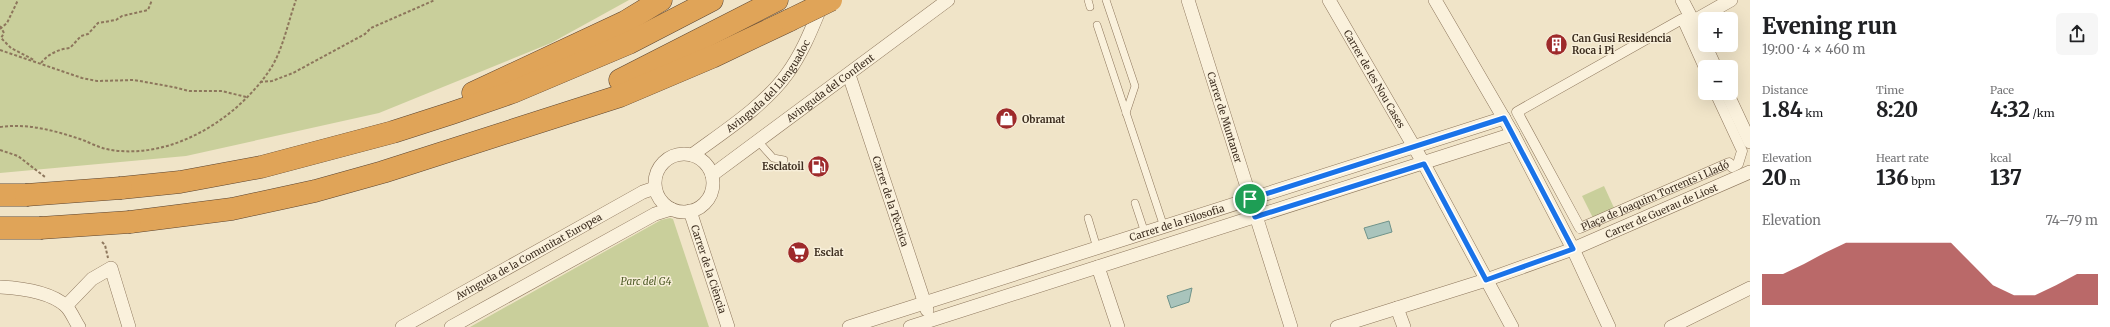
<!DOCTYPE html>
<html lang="en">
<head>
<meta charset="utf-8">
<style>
  :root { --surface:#fff; --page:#f6f6f6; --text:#202124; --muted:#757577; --accent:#9e2a2b }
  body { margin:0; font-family:Merriweather,serif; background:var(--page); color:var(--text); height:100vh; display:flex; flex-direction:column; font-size:15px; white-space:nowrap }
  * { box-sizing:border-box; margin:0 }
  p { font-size:13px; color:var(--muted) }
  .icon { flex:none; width:22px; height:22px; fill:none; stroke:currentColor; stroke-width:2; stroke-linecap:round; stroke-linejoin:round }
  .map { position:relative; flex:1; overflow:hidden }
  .side { display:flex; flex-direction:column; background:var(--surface); width:360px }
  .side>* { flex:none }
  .fabs { position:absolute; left:1698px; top:12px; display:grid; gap:8px }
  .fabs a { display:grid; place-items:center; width:40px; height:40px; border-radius:6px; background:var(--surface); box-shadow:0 4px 16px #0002; font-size:20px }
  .pin { position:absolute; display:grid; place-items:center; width:34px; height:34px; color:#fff; margin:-17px; border:2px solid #fff; border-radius:50%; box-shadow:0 1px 4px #0007 }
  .round { display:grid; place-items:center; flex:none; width:42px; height:42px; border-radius:6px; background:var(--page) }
  .headline { display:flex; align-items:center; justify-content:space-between; height:68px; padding:0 12px }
  h1 { font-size:22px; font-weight:800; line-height:30px }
  .metrics { display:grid; grid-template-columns:repeat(3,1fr); gap:6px; height:68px; padding:4px 12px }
  .metrics div { display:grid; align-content:center }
  .metrics b { font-size:20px; font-weight:800 }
  .metrics small { font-size:11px; font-weight:400 }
  .metrics p { font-size:11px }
  .chart { height:112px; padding:8px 12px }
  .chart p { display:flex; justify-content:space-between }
  .chart svg { width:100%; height:72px; margin-top:4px; fill:var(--accent); opacity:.7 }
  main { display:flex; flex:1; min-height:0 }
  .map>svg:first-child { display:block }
</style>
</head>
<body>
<main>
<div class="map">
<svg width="1750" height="327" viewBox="0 0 1750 327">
  <rect width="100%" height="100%" fill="#f0e4c8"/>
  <g fill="#c9cf9b">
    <polygon points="0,0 629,0 551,43 379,113 186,156 0,173"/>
    <polygon points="1604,186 1615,210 1594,220 1582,196"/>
    <polygon points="670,218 673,219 709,327 470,327 661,220"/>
  </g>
  <g fill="#a9c4bc" stroke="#6f938a">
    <polygon points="1389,221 1392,232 1368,239 1364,228"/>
    <polygon points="1192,288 1189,302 1171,308 1167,296"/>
  </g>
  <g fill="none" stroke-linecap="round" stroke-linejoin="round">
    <defs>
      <g id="service">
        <polyline points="1088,0 1090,7"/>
        <polyline points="1106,0 1135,86 1126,113"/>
        <polyline points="1097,25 1164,227"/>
        <polyline points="757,140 773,158 784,160"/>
        <polyline points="1135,203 1145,233"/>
        <polyline points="1088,218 1097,248"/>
      </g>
      <g id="pedestrian">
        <path id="s1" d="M 1705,70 L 1682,19 L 1517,112 L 1580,228 L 1729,163 L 1732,167 L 1738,164 L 1742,151 L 1715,93"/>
      </g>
      <g id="minor">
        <path id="s2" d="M 1188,0 L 1291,327"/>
        <path id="s3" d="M 1329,0 L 1424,164 L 1512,327"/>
        <polyline points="1435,0 1513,134 1573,249 1609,327"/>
        <polyline points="1682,0 1705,44"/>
        <polyline points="1694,21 1731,0"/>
        <polyline points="1705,45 1715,67"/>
        <path id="s4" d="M 849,75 L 927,310"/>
        <polyline points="1727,93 1750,142"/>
        <circle cx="684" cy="183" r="29"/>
        <path id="s5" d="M 692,155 C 723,132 764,106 787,74 C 803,52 812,28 822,4"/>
        <path id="s6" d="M 712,175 L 948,0"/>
        <path id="s7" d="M 690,211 L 728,327"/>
        <polyline points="1098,267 1118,327"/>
        <path d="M 0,287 C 21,288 49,291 66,306 C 71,311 75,321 79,327"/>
        <polyline points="66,306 92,279 111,268 129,327"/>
        <polyline points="1397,308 1404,327"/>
        <path id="s8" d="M 402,327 L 643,192 L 655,188"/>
        <polyline points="451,327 655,214 671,209"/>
        <path id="s9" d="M 849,327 L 1504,118"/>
        <polyline points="910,327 1513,134"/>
        <path id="s10" d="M 1337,327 L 1486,280 L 1573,249 L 1750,172"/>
        <polyline points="1671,327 1750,288"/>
      </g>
      <g id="motorway">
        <polyline points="620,80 777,0"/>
        <polyline points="473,93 625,22 661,0"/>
        <polyline points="121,188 180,182 261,167 393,132 452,113 513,92 629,43 712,0"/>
        <polyline points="0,195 26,195"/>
        <polyline points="130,222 232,209 315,191 383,172 620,96 712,57 790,20"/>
        <polyline points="0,228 40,228"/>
      </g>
    </defs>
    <use href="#service" stroke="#8d765c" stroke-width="8"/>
    <use href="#pedestrian" stroke="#8d765c" stroke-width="11"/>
    <use href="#minor" stroke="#8d765c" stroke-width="14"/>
    <use href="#motorway" stroke="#5b4430" stroke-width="23"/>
    <g stroke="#8d765c" stroke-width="2" stroke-dasharray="3 2" stroke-linecap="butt">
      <polyline points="0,26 4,33 1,38 11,48 34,60"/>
      <polyline points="0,29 7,23 18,0"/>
      <polyline points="0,50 82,78 97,81 134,80 173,87 189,91 222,91 246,97"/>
      <path d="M 41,63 C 48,54 59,49 70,48 L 81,36 L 88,34 L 98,23 L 116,20 L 122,16 L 148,10 L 152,0"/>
      <polyline points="260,82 272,81 293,73 365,34 371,28 435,0"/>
      <path d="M 0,127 C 29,123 56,131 83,140 C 90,143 98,147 106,149 C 169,162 237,120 271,68 C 283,49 288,22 296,0"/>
      <polyline points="0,150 18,156 45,177"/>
      <polyline points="102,242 105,245 108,258"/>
    </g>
    <use href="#service" stroke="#faf1dc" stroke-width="7"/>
    <use href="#pedestrian" stroke="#faf1dc" stroke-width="10"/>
    <use href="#minor" stroke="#faf1dc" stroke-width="13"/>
    <use href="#motorway" stroke="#e0a458" stroke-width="22"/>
    <defs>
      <g id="motorway-bridge">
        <polyline points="790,20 831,0"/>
        <polyline points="26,195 121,188"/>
        <polyline points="40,228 130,222"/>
      </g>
    </defs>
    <use href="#motorway-bridge" stroke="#5b4430" stroke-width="23" stroke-linecap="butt"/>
    <use href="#motorway-bridge" stroke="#e0a458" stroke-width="22"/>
  </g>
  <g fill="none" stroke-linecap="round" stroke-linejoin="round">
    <defs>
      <polygon id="route" points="1504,118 1573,249 1486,280 1424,164 1255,217 1250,199"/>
    </defs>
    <use href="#route" stroke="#fff" stroke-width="8"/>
    <use href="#route" stroke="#1a73e8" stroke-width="5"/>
  </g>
  <defs>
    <symbol id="building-disc" viewBox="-11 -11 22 22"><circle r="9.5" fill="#9e2a2b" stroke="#f7eed8"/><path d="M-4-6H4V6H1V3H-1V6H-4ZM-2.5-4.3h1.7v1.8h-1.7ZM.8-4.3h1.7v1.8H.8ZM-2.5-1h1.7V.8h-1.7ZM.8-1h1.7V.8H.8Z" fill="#fff"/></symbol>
    <symbol id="shop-disc" viewBox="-11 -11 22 22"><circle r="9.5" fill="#9e2a2b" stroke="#f7eed8"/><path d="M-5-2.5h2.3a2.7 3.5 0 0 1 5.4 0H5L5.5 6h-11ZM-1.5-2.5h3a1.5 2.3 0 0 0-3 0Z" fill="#fff"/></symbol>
    <symbol id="fuel-disc" viewBox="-11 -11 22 22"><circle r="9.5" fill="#9e2a2b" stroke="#f7eed8"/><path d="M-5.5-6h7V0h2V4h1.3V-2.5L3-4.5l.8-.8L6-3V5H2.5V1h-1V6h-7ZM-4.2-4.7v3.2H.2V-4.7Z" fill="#fff"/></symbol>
    <symbol id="supermarket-disc" viewBox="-11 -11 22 22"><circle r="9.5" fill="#9e2a2b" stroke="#f7eed8"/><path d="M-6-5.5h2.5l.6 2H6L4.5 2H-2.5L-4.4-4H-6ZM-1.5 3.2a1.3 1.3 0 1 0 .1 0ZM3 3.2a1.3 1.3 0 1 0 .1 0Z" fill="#fff"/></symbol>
  </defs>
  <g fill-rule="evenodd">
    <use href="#building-disc" x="1544" y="32" width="25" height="25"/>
    <use href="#shop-disc" x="994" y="106" width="25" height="25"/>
    <use href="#fuel-disc" x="806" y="154" width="25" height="25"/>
    <use href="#supermarket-disc" x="786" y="240" width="25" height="25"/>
  </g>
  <g text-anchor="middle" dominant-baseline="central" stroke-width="3" stroke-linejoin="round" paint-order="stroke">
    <g font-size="10" font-weight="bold" fill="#3d2e20" stroke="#f7eed8" text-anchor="start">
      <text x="1572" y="38">Can Gusi Residencia<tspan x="1572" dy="12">Roca i Pi</tspan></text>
      <text x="1022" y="119">Obramat</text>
      <text x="804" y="166" text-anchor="end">Esclatoil</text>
      <text x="814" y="252">Esclat</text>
    </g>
    <g font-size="10" fill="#3d2e20" stroke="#f7eed8">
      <text stroke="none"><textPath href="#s3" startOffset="91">Carrer de les Nou Cases</textPath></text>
      <text stroke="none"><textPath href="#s5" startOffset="104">Avinguda del Llenguadoc</textPath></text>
      <text stroke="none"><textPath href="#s6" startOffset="147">Avinguda del Conflent</textPath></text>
      <text stroke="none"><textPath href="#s2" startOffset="123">Carrer de Muntaner</textPath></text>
      <text stroke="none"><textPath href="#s1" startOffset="459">Plaça de Joaquim Torrents i Lladó</textPath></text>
      <text stroke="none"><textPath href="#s4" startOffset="133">Carrer de la Tècnica</textPath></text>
      <text stroke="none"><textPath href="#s10" startOffset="345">Carrer de Guerau de Liost</textPath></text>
      <text stroke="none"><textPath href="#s9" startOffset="344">Carrer de la Filosofia</textPath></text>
      <text stroke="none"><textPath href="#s8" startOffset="145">Avinguda de la Comunitat Europea</textPath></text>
      <text stroke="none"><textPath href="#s7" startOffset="61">Carrer de la Ciència</textPath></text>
    </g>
    <g font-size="10" font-style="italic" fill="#4d5a26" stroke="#f7eed8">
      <text x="646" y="281">Parc del G4</text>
    </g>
  </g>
</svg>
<div class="fabs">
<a>+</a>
<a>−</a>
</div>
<div class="pin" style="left:1250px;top:199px;background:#1e9e55"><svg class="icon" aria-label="arrive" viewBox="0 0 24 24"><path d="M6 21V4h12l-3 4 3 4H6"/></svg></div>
</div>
<section class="side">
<div class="headline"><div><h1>Evening run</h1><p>19:00 · 4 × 460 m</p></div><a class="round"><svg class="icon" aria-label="share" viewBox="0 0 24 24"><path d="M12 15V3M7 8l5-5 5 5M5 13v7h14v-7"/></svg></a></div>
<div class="metrics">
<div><p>Distance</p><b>1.84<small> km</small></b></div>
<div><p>Time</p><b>8:20</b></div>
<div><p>Pace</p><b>4:32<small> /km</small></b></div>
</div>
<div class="metrics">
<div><p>Elevation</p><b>20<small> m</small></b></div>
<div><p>Heart rate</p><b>136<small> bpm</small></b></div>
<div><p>kcal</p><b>137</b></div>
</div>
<div class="chart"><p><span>Elevation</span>74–79 m</p>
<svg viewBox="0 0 160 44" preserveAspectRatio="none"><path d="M0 44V25L10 25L20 19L30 12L40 6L50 6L60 6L70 6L80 6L90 6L100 19L110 32L120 38L130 38L140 32L150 25L160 25V44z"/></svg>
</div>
</section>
</main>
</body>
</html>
